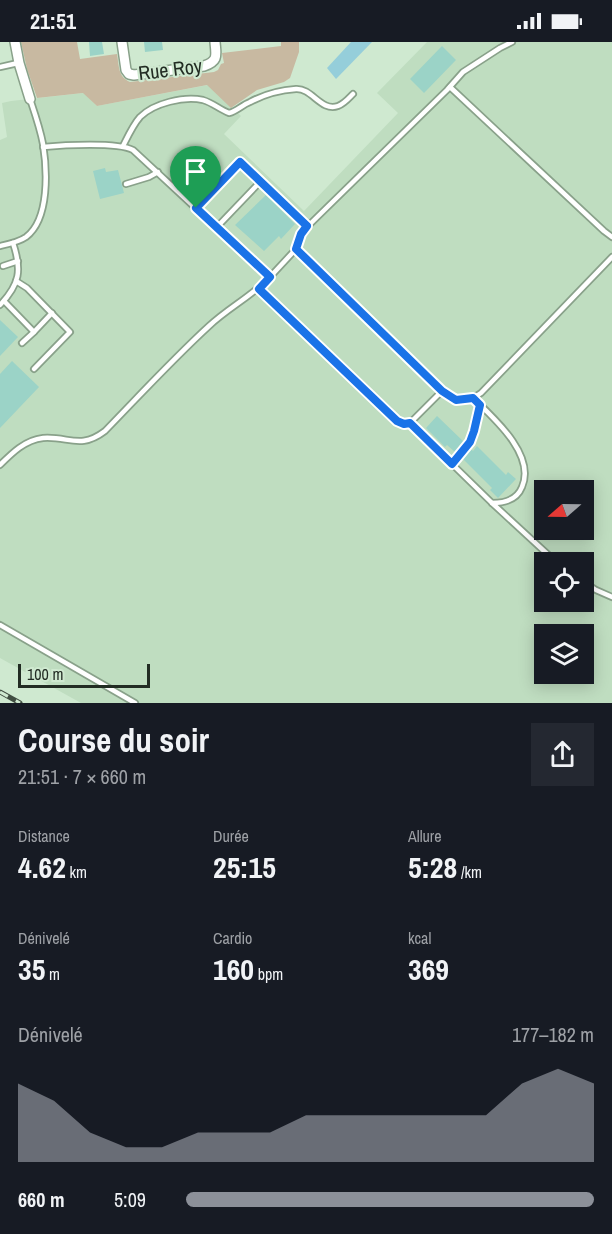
<!DOCTYPE html>
<html lang="fr">
<head>
<meta charset="utf-8">
<style>
  :root { --surface:#171b24; --page:#242831; --text:#f1f3f6; --muted:#9ea1a6; --accent:#8c9099 }
  body { margin:0; font-family:"Archivo Narrow",sans-serif; background:var(--page); color:var(--text); height:100vh; display:flex; flex-direction:column; font-size:22px; white-space:nowrap }
  * { box-sizing:border-box; margin:0 }
  p { font-size:20px; color:var(--muted) }
  .icon { flex:none; width:33px; height:33px; fill:none; stroke:currentColor; stroke-width:2; stroke-linecap:round; stroke-linejoin:round }
  .map { position:relative; height:661px; overflow:hidden }
  .sheet { display:flex; flex-direction:column; background:var(--surface); flex:1 }
  .sheet>* { flex:none }
  .needle { width:39px; rotate:250deg }
  .fabs { position:absolute; left:534px; top:438px; display:grid; gap:12px }
  .fabs a { display:grid; place-items:center; width:60px; height:60px; border-radius:0px; background:var(--surface); box-shadow:0 3px 15px #0003; font-size:30px }
  .scale { position:absolute; left:18px; bottom:15px; width:132px; box-sizing:border-box; padding-left:6px; border:3px solid #222c23; border-top:0; font-size:16px; line-height:21px; white-space:nowrap; color:#222c23; -webkit-text-stroke:4px #cfe9d0; paint-order:stroke }
  .pin { position:absolute; display:grid; place-items:center; width:51px; height:51px; color:#fff; margin:-62px -26px; border-radius:50% 50% 50% 0; rotate:-45deg; box-shadow:0 0 6px #0007 }
  .pin .icon { rotate:45deg }
  .round { display:grid; place-items:center; flex:none; width:63px; height:63px; border-radius:0px; background:var(--page) }
  .overview { display:flex; align-items:center; justify-content:space-between; height:102px; padding:0 18px }
  h1 { font-size:33px; font-weight:700; line-height:45px }
  .metrics { display:grid; grid-template-columns:repeat(3,1fr); gap:9px; height:102px; padding:6px 18px }
  .metrics div { display:grid; align-content:center }
  .metrics b { font-size:30px; font-weight:700 }
  .metrics small { font-size:16px; font-weight:400 }
  .metrics p { font-size:16px }
  .chart { height:168px; padding:12px 18px }
  .chart p { display:flex; justify-content:space-between }
  .chart svg { width:100%; height:108px; margin-top:6px; fill:var(--accent); opacity:.7 }
  ul { padding:0 18px; list-style:none; font-size:20px }
  li { display:grid; grid-template-columns:96px 72px 1fr; align-items:center; height:45px }
  li i { height:15px; border-radius:8px; background:var(--accent) }
  .status { display:flex; justify-content:space-between; align-items:center; height:42px; padding:0 30px; background:var(--surface); direction:ltr }
  .status svg { height:16px; fill:currentColor }
  .map>svg:first-child { display:block }
</style>
</head>
<body>
<div class="status"><b>21:51</b><svg viewBox="0 0 49 12"><path d="M0 12V9h3v3zM5 12V6h3v6zM10 12V3h3v9zM15 12V0h3v12zM26 1h20v11H26zM47 4h2v5h-2z"/></svg></div>
<div class="map">
<svg width="612" height="661" viewBox="0 0 612 661">
  <rect width="100%" height="100%" fill="#cfe9d0"/>
  <path fill="#bfddc0" fill-rule="evenodd" d="M 427,0 L 612,0 L 612,661 L 81,661 L 0,616 L 0,98 L 7,95 L 2,61 L 11,59 L 84,51 L 97,64 L 208,43 L 241,74 L 224,92 L 304,169 L 398,71 L 377,51 ZM 544,448 L 584,448 L 584,488 L 544,488 ZM 544,520 L 584,520 L 584,560 L 544,560 ZM 544,592 L 584,592 L 584,632 L 544,632 Z"/>
  <path fill="#c8b9a1" d="M 21,0 L 77,0 L 80,17 L 117,12 C 119,24 118,35 130,40 L 214,30 L 218,28 L 221,22 L 224,21 L 222,11 L 281,4 L 281,0 L 299,0 L 299,10 L 290,36 L 284,40 L 257,48 L 231,66 L 207,43 L 97,64 L 83,51 L 37,56 L 27,27 Z"/>
  <polygon fill="#95ceda" points="351,0 372,0 336,37 327,26"/>
  <g fill="#9bd3c7">
    <polygon points="89,0 102,0 104,12 90,14"/>
    <polygon points="144,0 162,0 163,8 145,10"/>
    <polygon points="442,4 456,18 424,51 410,37"/>
    <polygon points="105,126 106,130 118,128 124,151 100,157 93,129"/>
    <polygon points="266,153 295,182 281,197 279,194 264,209 235,183"/>
    <polygon points="0,278 18,295 0,314"/>
    <polygon points="12,319 39,345 0,386 0,332"/>
    <polygon points="437,374 464,400 455,410 447,403 445,405 426,386"/>
    <polygon points="477,404 506,433 508,430 516,437 498,456 490,448 492,446 462,416 470,406 473,409"/>
  </g>
  <g fill="none" stroke-linecap="round" stroke-linejoin="round">
    <defs>
      <g id="lane">
        <polyline points="0,25 18,21"/>
        <polyline points="450,45 604,189 612,195"/>
        <path d="M 123,104 C 128,94 133,83 140,75 C 154,61 184,54 203,58 C 213,61 219,67 229,71 C 237,69 242,63 250,60 C 263,53 281,48 296,47 C 312,46 321,70 338,64 C 344,62 349,56 353,52"/>
        <path d="M 43,105 C 63,103 118,100 133,108 L 270,235 L 296,207 L 301,192 L 307,185 L 447,48 L 463,30 L 500,6 L 512,0"/>
        <polyline points="126,142 149,135 158,130"/>
        <polyline points="196,166 240,120 260,140"/>
        <polyline points="217,185 260,140 307,185"/>
        <path d="M 0,204 C 9,202 19,200 26,195 C 50,177 47,127 43,102 C 40,86 35,72 30,57"/>
        <polyline points="296,207 442,349 410,381 492,461 556,520"/>
        <polyline points="3,224 18,219"/>
        <polyline points="16,239 27,246 70,290 34,327"/>
        <polyline points="259,247 397,379 404,382 410,381"/>
        <polyline points="4,259 34,290 52,271"/>
        <path d="M 0,263 C 20,242 22,228 13,201"/>
        <polyline points="22,301 34,290"/>
        <path d="M 442,349 C 456,360 466,362 481,351 L 612,215"/>
        <path d="M 473,356 C 494,376 536,413 522,445 C 517,458 505,461 492,461"/>
        <polyline points="451,422 470,400 480,363"/>
        <path d="M 0,423 C 12,411 25,398 43,396 C 69,394 80,408 105,389 C 139,354 173,317 209,284 C 228,266 252,254 270,235"/>
        <polyline points="584,540 596,548 612,555"/>
        <polyline points="0,583 135,661"/>
      </g>
      <g id="street">
        <polyline points="15,0 19,21 30,57"/>
        <path d="M 122,0 L 126,28 L 129,32 L 134,33 L 204,24 C 219,19 216,13 215,0"/>
      </g>
    </defs>
    <use href="#lane" stroke="#89a18a" stroke-width="8"/>
    <use href="#street" stroke="#89a18a" stroke-width="12"/>
    <use href="#lane" stroke="#fff" stroke-width="4.5"/>
    <use href="#street" stroke="#fff" stroke-width="9"/>
    <defs>
      <polyline id="rail" points="0,650 20,661"/>
    </defs>
    <use href="#rail" stroke="#404d41" stroke-width="5"/>
    <use href="#rail" stroke="#cfe9d0" stroke-width="3" stroke-dasharray="9" stroke-linecap="butt"/>
  </g>
  <g fill="none" stroke-linecap="round" stroke-linejoin="round">
    <defs>
      <polygon id="route" points="240,120 307,184 301,192 296,207 442,349 456,358 473,356 480,363 474,389 470,400 452,422 410,381 404,382 397,379 259,247 270,235 196,166"/>
    </defs>
    <use href="#route" stroke="#fff" stroke-width="12"/>
    <use href="#route" stroke="#1a73e8" stroke-width="8"/>
  </g>
  <g text-anchor="middle" dominant-baseline="central" stroke-width="4.5" stroke-linejoin="round" paint-order="stroke">
    <g font-size="20" fill="#222c23" stroke="#cfe9d0">
      <text transform="translate(170 27) rotate(-7)">Rue Roy</text>
    </g>
  </g>
</svg>
<div class="fabs">
<a><svg class="needle" viewBox="-14 -14 28 28"><path d="M0-13l5 13h-10z" fill="#e53935"/><path d="M0 13l5-13h-10z" fill="#9ea1a6"/></svg></a>
<a><svg class="icon" aria-label="locate" viewBox="0 0 24 24"><circle cx="12" cy="12" r="6"/><path d="M12 2v4M12 18v4M2 12h4M18 12h4"/></svg></a>
<a><svg class="icon" aria-label="layers" viewBox="0 0 24 24"><path d="M12 4l9 5-9 5-9-5zM3 14l9 5 9-5"/></svg></a>
</div>
<div class="scale">100 m</div>
<div class="pin" style="left:196px;top:166px;background:#1e9e55"><svg class="icon" aria-label="arrive" viewBox="0 0 24 24"><path d="M6 21V4h12l-3 4 3 4H6"/></svg></div>
</div>
<section class="sheet">
<div class="overview"><div><h1>Course du soir</h1><p>21:51 · 7 × 660 m</p></div><a class="round"><svg class="icon" aria-label="share" viewBox="0 0 24 24"><path d="M12 15V3M7 8l5-5 5 5M5 13v7h14v-7"/></svg></a></div>
<div class="metrics">
<div><p>Distance</p><b>4.62<small> km</small></b></div>
<div><p>Durée</p><b>25:15</b></div>
<div><p>Allure</p><b>5:28<small> /km</small></b></div>
</div>
<div class="metrics">
<div><p>Dénivelé</p><b>35<small> m</small></b></div>
<div><p>Cardio</p><b>160<small> bpm</small></b></div>
<div><p>kcal</p><b>369</b></div>
</div>
<div class="chart"><p><span>Dénivelé</span>177–182 m</p>
<svg viewBox="0 0 160 44" preserveAspectRatio="none"><path d="M0 44V12L10 19L20 32L30 38L40 38L50 32L60 32L70 32L80 25L90 25L100 25L110 25L120 25L130 25L140 12L150 6L160 12V44z"/></svg>
</div>
<ul>
<li><b>660 m</b>5:09<i style="width:100%"></i></li>
</ul>
</section>
</body>
</html>
